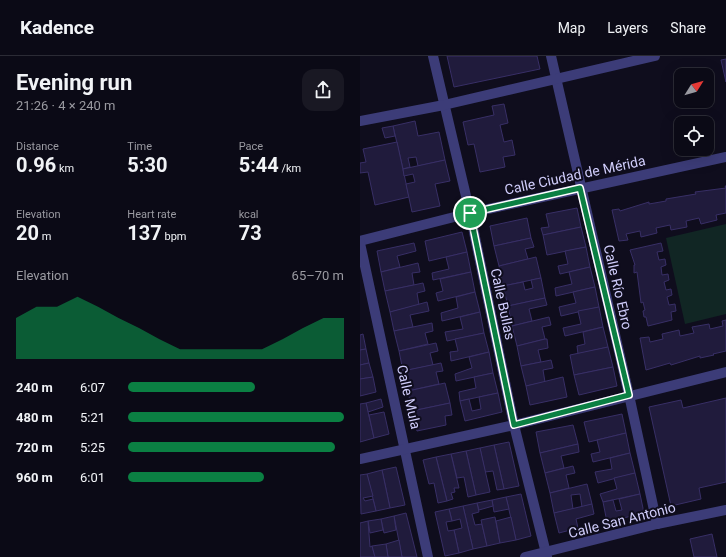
<!DOCTYPE html>
<html lang="en">
<head>
<meta charset="utf-8">
<style>
  :root { --surface:#0b0a16; --page:#191823; --text:#f1f3f6; --muted:#9a9aa1; --line:#2b2b35; --accent:#0b8043 }
  body { margin:0; font-family:Roboto,sans-serif; background:var(--page); color:var(--text); height:100vh; display:flex; flex-direction:column; font-size:15px; white-space:nowrap }
  * { box-sizing:border-box; margin:0 }
  p { font-size:13px; color:var(--muted) }
  .icon { flex:none; width:22px; height:22px; fill:none; stroke:currentColor; stroke-width:2; stroke-linecap:round; stroke-linejoin:round }
  .map { position:relative; flex:1; overflow:hidden }
  .panel { display:flex; flex-direction:column; background:var(--surface); width:360px }
  .panel>* { flex:none }
  .needle { width:26px; rotate:53deg }
  .controls { position:absolute; left:314px; top:12px; display:grid; gap:8px }
  .controls a { display:grid; place-items:center; width:40px; height:40px; border-radius:8px; background:var(--surface); box-shadow:0 4px 16px #0002,0 0 0 1px var(--line); font-size:20px }
  .pin { position:absolute; display:grid; place-items:center; width:34px; height:34px; color:#fff; margin:-17px; border:2px solid #fff; border-radius:50%; box-shadow:0 1px 4px #0007 }
  .round { display:grid; place-items:center; flex:none; width:42px; height:42px; border-radius:12px; background:var(--page) }
  .head { display:flex; align-items:center; justify-content:space-between; height:68px; padding:0 16px }
  h1 { font-size:22px; font-weight:700; line-height:30px }
  .stats { display:grid; grid-template-columns:repeat(3,1fr); gap:6px; height:68px; padding:4px 16px }
  .stats div { display:grid; align-content:center }
  .stats b { font-size:20px; font-weight:700 }
  .stats small { font-size:11px; font-weight:400 }
  .stats p { font-size:11px }
  .chart { height:112px; padding:8px 16px }
  .chart p { display:flex; justify-content:space-between }
  .chart svg { width:100%; height:72px; margin-top:4px; fill:var(--accent); opacity:.7 }
  ul { padding:0 16px; list-style:none; font-size:13px }
  li { display:grid; grid-template-columns:64px 48px 1fr; align-items:center; height:30px }
  li i { height:10px; border-radius:5px; background:var(--accent) }
  header { display:flex; align-items:center; gap:24px; box-sizing:border-box; height:56px; padding:0 20px; background:var(--surface); border-bottom:1px solid var(--line) }
  header strong { font-size:19px }
  nav { display:flex; gap:22px; margin-inline-start:auto; font-size:14px }
  main { display:flex; flex:1; min-height:0 }
  .map>svg:first-child { display:block }
</style>
</head>
<body>
<header>
<strong>Kadence</strong>
<nav><a>Map</a><a>Layers</a><a>Share</a></nav>
</header>
<main>
<section class="panel">
<div class="head"><div><h1>Evening run</h1><p>21:26 · 4 × 240 m</p></div><a class="round"><svg class="icon" aria-label="share" viewBox="0 0 24 24"><path d="M12 15V3M7 8l5-5 5 5M5 13v7h14v-7"/></svg></a></div>
<div class="stats">
<div><p>Distance</p><b>0.96<small> km</small></b></div>
<div><p>Time</p><b>5:30</b></div>
<div><p>Pace</p><b>5:44<small> /km</small></b></div>
</div>
<div class="stats">
<div><p>Elevation</p><b>20<small> m</small></b></div>
<div><p>Heart rate</p><b>137<small> bpm</small></b></div>
<div><p>kcal</p><b>73</b></div>
</div>
<div class="chart"><p><span>Elevation</span>65–70 m</p>
<svg viewBox="0 0 160 44" preserveAspectRatio="none"><path d="M0 44V19L10 12L20 12L30 6L40 12L50 19L60 25L70 32L80 38L90 38L100 38L110 38L120 38L130 32L140 25L150 19L160 19V44z"/></svg>
</div>
<ul>
<li><b>240 m</b>6:07<i style="width:59%"></i></li>
<li><b>480 m</b>5:21<i style="width:100%"></i></li>
<li><b>720 m</b>5:25<i style="width:96%"></i></li>
<li><b>960 m</b>6:01<i style="width:63%"></i></li>
</ul>
</section>
<div class="map">
<svg width="366" height="501" viewBox="0 0 366 501">
  <rect width="100%" height="100%" fill="#0f0d1d"/>
  <polygon fill="#112624" points="366,168 366,258 325,268 306,182"/>
  <g fill="#201b3c" stroke="#382f66">
    <polygon points="87,0 177,0 180,13 94,31"/>
    <polygon points="366,3 366,26 361,4"/>
    <polygon points="144,48 148,67 140,69 144,86 152,84 155,99 143,101 145,111 120,116 114,88 108,89 103,66 134,59 132,50"/>
    <polygon points="55,65 58,80 79,76 85,104 58,110 56,101 48,102 50,111 43,113 33,70"/>
    <polygon points="33,70 35,80 25,82 22,72"/>
    <polygon points="37,86 49,141 15,149 8,116 0,117 0,107 6,106 3,93"/>
    <polygon points="85,104 90,125 75,128 80,150 52,156 46,128 55,126 53,118 44,120 43,113"/>
    <polygon points="365,130 366,130 366,157 356,159 357,164 341,168 339,162 326,165 327,171 311,174 310,169 296,172 297,177 281,181 280,175 266,178 268,184 259,185 252,154 259,153 260,155 289,146 289,148 306,145 306,143 336,138 335,136 366,132"/>
    <polygon points="217,152 221,171 183,179 181,172 189,171 186,158"/>
    <polygon points="167,162 171,182 134,190 130,170"/>
    <polygon points="221,171 226,191 187,199 183,179"/>
    <polygon points="102,176 107,196 69,205 65,185"/>
    <polygon points="171,182 174,191 165,193 168,203 139,210 134,190"/>
    <polygon points="54,187 56,195 37,200 40,211 21,216 17,195"/>
    <polygon points="301,187 303,195 297,196 299,204 305,203 306,209 301,211 302,219 308,218 309,224 304,226 306,234 311,233 312,239 307,241 309,249 315,248 316,255 311,256 312,264 288,270 286,261 284,261 283,255 285,254 283,246 281,247 277,216 274,217 274,209 275,209 270,194"/>
    <polygon points="226,191 230,211 200,218 198,210 208,208 205,195"/>
    <polygon points="107,196 111,216 73,224 72,217 89,213 86,201"/>
    <polygon points="176,201 181,222 143,230 139,210"/>
    <polygon points="58,207 60,216 52,217 54,229 25,235 21,216"/>
    <polygon points="230,211 235,231 196,240 195,232 212,228 209,216"/>
    <polygon points="111,216 115,236 78,245 76,237 83,235 80,223"/>
    <polygon points="181,222 185,242 148,250 143,230 163,226 165,234 173,232 171,224"/>
    <polygon points="63,227 65,235 57,237 59,249 30,256 25,235"/>
    <polygon points="235,231 239,251 201,260 199,251 216,247 213,236"/>
    <polygon points="115,236 120,256 82,265 81,257 98,252 96,241"/>
    <polygon points="185,242 187,249 169,253 172,265 152,270 148,250"/>
    <polygon points="67,246 69,255 50,259 53,271 34,275 30,256"/>
    <polygon points="239,251 243,271 205,280 203,272 221,268 218,255"/>
    <polygon points="120,256 124,277 87,285 85,276 103,273 100,261"/>
    <polygon points="189,261 191,269 182,271 185,283 157,290 152,270"/>
    <polygon points="366,264 366,295 353,298 354,299 340,302 340,300 311,309 310,307 286,314 280,282 289,281 290,286 303,283 302,278 319,274 320,280 334,277 332,271 349,268 350,273 363,270 362,265"/>
    <polygon points="72,267 73,275 65,277 68,288 39,295 34,275"/>
    <polygon points="243,271 248,291 218,298 217,290 225,288 223,276"/>
    <polygon points="124,277 129,296 91,305 90,296 98,295 95,283"/>
    <polygon points="3,278 6,293 0,294 0,279"/>
    <polygon points="185,283 187,283 188,292 178,294 181,306 161,310 157,290"/>
    <polygon points="76,287 78,295 70,297 73,309 43,315 39,295"/>
    <polygon points="248,291 253,311 214,319 210,299"/>
    <polygon points="6,293 9,307 0,309 0,294"/>
    <polygon points="129,296 133,317 96,325 95,318 112,312 109,301"/>
    <polygon points="191,304 193,312 183,314 185,326 166,330 161,310"/>
    <polygon points="9,307 13,321 0,323 0,309"/>
    <polygon points="81,307 83,315 76,316 79,328 48,335 43,315"/>
    <polygon points="253,311 257,330 219,339 214,319"/>
    <polygon points="133,317 138,337 100,345 99,336 116,332 114,321"/>
    <polygon points="13,321 16,336 0,340 0,323"/>
    <polygon points="203,321 207,341 170,349 166,330"/>
    <polygon points="85,327 90,347 52,355 48,335"/>
    <polygon points="138,337 142,356 105,365 100,345 109,343 112,355 121,353 119,341"/>
    <polygon points="366,342 366,426 339,432 341,443 311,450 289,351 321,344 323,352"/>
    <polygon points="21,343 23,351 8,356 6,347"/>
    <polygon points="6,347 14,382 0,386 0,348"/>
    <polygon points="90,347 92,359 85,360 86,369 57,375 52,355"/>
    <polygon points="24,356 29,378 14,382 9,359"/>
    <polygon points="262,358 266,377 229,386 224,366"/>
    <polygon points="213,369 218,388 180,397 176,376"/>
    <polygon points="266,377 270,397 233,406 231,398 240,396 237,384"/>
    <polygon points="149,386 159,430 144,433 134,389"/>
    <polygon points="218,388 219,396 201,400 204,412 185,417 180,397"/>
    <polygon points="134,389 144,433 137,434 133,415 125,416 120,392"/>
    <polygon points="120,392 130,436 116,439 106,395"/>
    <polygon points="106,395 116,439 108,441 104,421 97,422 91,398"/>
    <polygon points="270,397 275,417 238,427 235,416 252,413 250,402"/>
    <polygon points="91,398 99,432 94,432 95,436 91,437 93,443 87,445 76,401"/>
    <polygon points="76,401 87,445 78,447 74,427 69,428 63,404"/>
    <polygon points="213,410 215,417 206,419 209,432 190,437 185,417"/>
    <polygon points="36,411 45,449 30,452 22,414"/>
    <polygon points="22,414 30,452 16,455 7,418"/>
    <polygon points="275,417 280,438 243,446 240,438 257,433 254,422"/>
    <polygon points="7,418 13,440 3,442 5,445 13,443 16,455 1,458 0,419"/>
    <polygon points="227,428 232,448 222,451 220,438 211,439 213,453 194,457 190,437"/>
    <polygon points="161,438 171,480 156,484 146,441"/>
    <polygon points="280,438 284,457 247,466 243,446 253,444 256,455 262,454 259,443"/>
    <polygon points="146,441 149,453 134,456 132,444"/>
    <polygon points="132,444 133,450 119,454 117,447"/>
    <polygon points="117,447 119,456 112,458 115,469 122,468 127,490 113,493 103,450"/>
    <polygon points="232,448 234,458 216,463 218,472 199,477 194,457"/>
    <polygon points="103,450 113,493 99,497 94,474 102,472 100,463 92,465 89,453"/>
    <polygon points="89,453 92,465 86,466 88,475 94,474 99,497 85,500 75,456"/>
    <polygon points="46,457 57,501 42,501 34,460"/>
    <polygon points="34,460 36,474 24,477 21,463"/>
    <polygon points="135,461 140,487 127,490 121,464"/>
    <polygon points="151,461 156,484 140,487 136,465"/>
    <polygon points="21,463 23,474 10,477 8,465"/>
    <polygon points="8,465 10,491 12,490 15,501 0,501 0,467"/>
    <polygon points="352,478 357,501 334,501 330,483"/>
    <polygon points="39,484 42,501 28,501 26,488"/>
    <polygon points="26,488 28,501 15,501 12,490"/>
  </g>
  <g fill="none" stroke-linecap="round" stroke-linejoin="round">
    <g stroke="#3c3c78" stroke-width="10">
      <polyline points="73,0 110,157 154,369 187,501"/>
      <polyline points="191,0 269,339 297,468"/>
      <polyline points="0,65 84,49 295,0"/>
      <polyline points="0,185 110,157 366,101"/>
      <polyline points="0,187 68,501"/>
      <polyline points="0,403 154,369 366,316"/>
      <polyline points="165,501 297,468 366,454"/>
    </g>
  </g>
  <g fill="none" stroke-linecap="round" stroke-linejoin="round">
    <defs>
      <polygon id="route" points="220,132 269,339 154,369 110,157"/>
    </defs>
    <use href="#route" stroke="#fff" stroke-width="8"/>
    <use href="#route" stroke="#0b8043" stroke-width="5"/>
  </g>
  <g text-anchor="middle" dominant-baseline="central" stroke-width="4" stroke-linejoin="round" paint-order="stroke">
    <g font-size="14" fill="#d0cdfb" stroke="#0f0d1d">
      <text transform="translate(215 119) rotate(-12)">Calle Ciudad de Mérida</text>
      <text transform="translate(258 231) rotate(77)">Calle Río Ebro</text>
      <text transform="translate(143 248) rotate(78)">Calle Bullas</text>
      <text transform="translate(49 341) rotate(77)">Calle Mula</text>
      <text transform="translate(262 464) rotate(-14)">Calle San Antonio</text>
    </g>
  </g>
</svg>
<div class="controls">
<a><svg class="needle" viewBox="-14 -14 28 28"><path d="M0-13l5 13h-10z" fill="#e53935"/><path d="M0 13l5-13h-10z" fill="#9a9aa1"/></svg></a>
<a><svg class="icon" aria-label="locate" viewBox="0 0 24 24"><circle cx="12" cy="12" r="6"/><path d="M12 2v4M12 18v4M2 12h4M18 12h4"/></svg></a>
</div>
<div class="pin" style="left:110px;top:157px;background:#1e9e55"><svg class="icon" aria-label="arrive" viewBox="0 0 24 24"><path d="M6 21V4h12l-3 4 3 4H6"/></svg></div>
</div>
</main>
</body>
</html>
